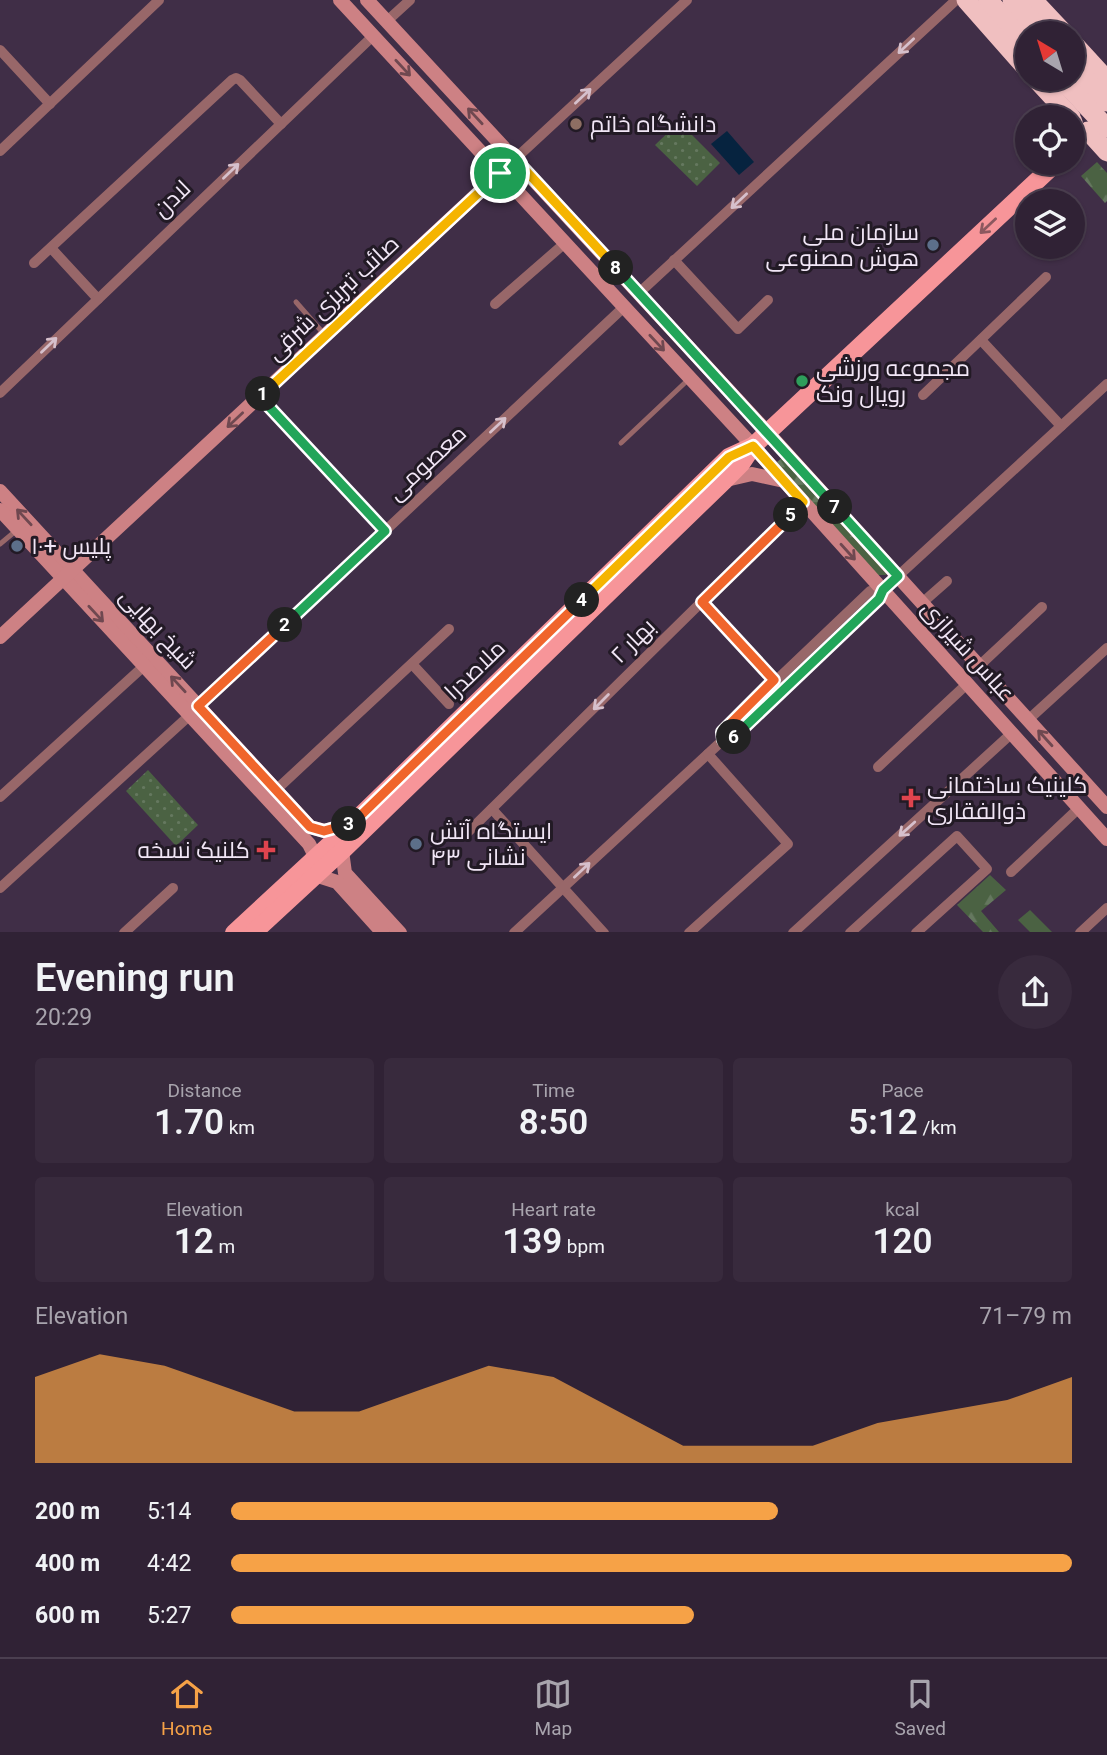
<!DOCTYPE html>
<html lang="en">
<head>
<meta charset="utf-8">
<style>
  :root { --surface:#302235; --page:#382a3d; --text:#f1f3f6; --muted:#a8a4ad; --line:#4b3f50; --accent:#f6a247 }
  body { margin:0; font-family:Roboto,Cairo,sans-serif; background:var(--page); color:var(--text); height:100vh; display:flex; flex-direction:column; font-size:26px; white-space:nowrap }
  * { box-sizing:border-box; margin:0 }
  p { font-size:23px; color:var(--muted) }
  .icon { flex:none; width:38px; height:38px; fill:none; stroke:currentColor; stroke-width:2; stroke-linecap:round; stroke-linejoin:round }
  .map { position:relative; height:932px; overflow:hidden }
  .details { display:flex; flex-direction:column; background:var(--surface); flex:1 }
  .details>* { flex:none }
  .needle { width:46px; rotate:322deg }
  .controls { position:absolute; left:1015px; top:21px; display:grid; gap:14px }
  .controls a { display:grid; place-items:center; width:70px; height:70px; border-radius:50%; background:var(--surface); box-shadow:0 2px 5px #0004,0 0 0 2px var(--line); font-size:35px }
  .pin { position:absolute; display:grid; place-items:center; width:60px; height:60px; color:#fff; margin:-30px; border:4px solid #fff; border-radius:50%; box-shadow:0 2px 7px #0007 }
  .km { position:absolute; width:35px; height:35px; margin:-18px; border-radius:50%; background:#222; color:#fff; font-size:19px; line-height:35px; text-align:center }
  .round { display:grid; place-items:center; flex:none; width:74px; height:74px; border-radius:37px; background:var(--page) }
  .summary { display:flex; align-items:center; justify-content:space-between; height:119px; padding:0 35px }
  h1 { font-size:38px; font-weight:600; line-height:52px }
  .figures { display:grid; grid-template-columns:repeat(3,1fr); gap:10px; height:119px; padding:7px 35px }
  .figures div { display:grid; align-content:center; border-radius:7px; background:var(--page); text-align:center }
  .figures b { font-size:35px; font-weight:600 }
  .figures small { font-size:19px; font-weight:400 }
  .figures p { font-size:19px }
  .chart { height:196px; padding:14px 35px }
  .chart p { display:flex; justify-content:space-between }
  .chart svg { width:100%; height:126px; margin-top:7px; fill:var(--accent); opacity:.7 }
  ul { padding:0 35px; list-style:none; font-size:23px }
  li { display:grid; grid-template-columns:112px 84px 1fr; align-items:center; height:52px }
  li i { height:18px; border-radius:9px; background:var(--accent) }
  .tabs { display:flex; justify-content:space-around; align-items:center; height:98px; border-top:2px solid var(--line); background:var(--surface); font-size:19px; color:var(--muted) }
  .tabs a { display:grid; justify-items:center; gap:4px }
  .tabs .active { color:var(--accent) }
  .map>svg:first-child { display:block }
</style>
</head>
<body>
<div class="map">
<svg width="1107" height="933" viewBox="0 0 1107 933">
  <defs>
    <pattern id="forest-firs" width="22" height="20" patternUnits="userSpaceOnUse" patternTransform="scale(1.75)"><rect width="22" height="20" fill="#4b6243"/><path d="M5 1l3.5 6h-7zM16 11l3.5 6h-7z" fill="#65785f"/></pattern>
    <pattern id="park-dots" width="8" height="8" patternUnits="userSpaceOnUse" patternTransform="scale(1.75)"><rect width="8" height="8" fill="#4b6243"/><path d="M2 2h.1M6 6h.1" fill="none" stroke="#65785f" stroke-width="1.8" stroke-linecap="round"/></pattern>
  </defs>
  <rect width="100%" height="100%" fill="#402e47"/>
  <polygon fill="#4b6243" points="1030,910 1052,932 1030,932 1018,920"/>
  <g fill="url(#forest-firs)">
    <polygon points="1097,162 1107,173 1107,201 1105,203 1081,176"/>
    <polygon points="783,457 886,570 886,575 877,575 780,467 777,462"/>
    <polygon points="990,875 1006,890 981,911 999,932 983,932 957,905"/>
  </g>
  <g fill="url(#park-dots)">
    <polygon points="679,122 720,163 697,186 655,145"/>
    <polygon points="148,770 198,825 176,846 126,791"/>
  </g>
  <polygon fill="#06233f" points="727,131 754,162 739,175 711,144"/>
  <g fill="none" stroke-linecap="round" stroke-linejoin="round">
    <g stroke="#986769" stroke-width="5">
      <polyline points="296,302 324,334"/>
      <polyline points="621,443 690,378"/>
      <polyline points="0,544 18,529"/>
    </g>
    <g stroke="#986769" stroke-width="10">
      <polyline points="387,21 410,0"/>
      <polyline points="0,50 50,104"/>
      <polyline points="0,151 159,0"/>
      <polyline points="515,159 687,0"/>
      <polyline points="51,248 98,299"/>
      <polyline points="674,260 738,329 768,300"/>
      <polyline points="34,263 232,80 236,78 240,80 281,124"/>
      <polyline points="639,293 956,0"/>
      <polyline points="495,304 565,243"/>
      <polyline points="981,340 1061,426"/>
      <polyline points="0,393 373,36"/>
      <polyline points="923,395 1046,277"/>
      <polyline points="260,397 385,531"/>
      <polyline points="898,576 1107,384"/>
      <polyline points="702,602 779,685"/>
      <polyline points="922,603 947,581"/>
      <polyline points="412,664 449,704"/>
      <polyline points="979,666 1042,607"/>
      <polyline points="198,706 624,307"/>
      <polyline points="1028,720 1107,648"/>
      <polyline points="878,767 967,684"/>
      <polyline points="276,790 449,629"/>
      <polyline points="0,797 144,666"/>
      <polyline points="492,809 604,933"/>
      <polyline points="466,834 803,502"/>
      <polyline points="1011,872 1079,808"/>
      <polyline points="0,888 190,715"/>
      <polyline points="124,933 173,888"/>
      <polyline points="514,933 723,740 731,739 879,599 883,590 870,591 722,732 723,740"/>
      <polyline points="689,933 788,844 708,754"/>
      <polyline points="793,933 1012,733"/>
      <polyline points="850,933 957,836 987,869 916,933"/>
      <polyline points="1080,933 1107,908"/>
    </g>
    <g stroke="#cd8184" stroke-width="14">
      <polyline points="340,0 753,446 1107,839"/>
      <polyline points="367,0 768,433 1107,807"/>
      <polyline points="726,480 752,474 784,481"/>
      <polyline points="0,491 310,827 325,831 352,823"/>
      <polyline points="0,510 309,844 314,854 309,864"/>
      <polyline points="0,637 515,159"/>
      <polyline points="342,851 345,873 400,933"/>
      <polyline points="315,875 337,882 383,933"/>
    </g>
    <g stroke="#f79599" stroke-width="18">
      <polyline points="234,933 353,823 729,457 753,446"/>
      <polyline points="253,933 342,851 724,481 741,464 753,446 1056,163"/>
    </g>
    <g stroke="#f0bfc0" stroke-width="19">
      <polyline points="966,0 1027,69"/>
      <polyline points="1033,0 1064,33"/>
      <polyline points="1073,43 1107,80"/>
      <polyline points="1073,65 1107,102"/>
      <polyline points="1036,79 1071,117"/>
      <polyline points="1073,122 1075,135 1073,142"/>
      <polyline points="1088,131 1107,152"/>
    </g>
    <g stroke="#f0bfc0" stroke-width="19">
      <polyline points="988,0 1027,43"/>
      <polyline points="1012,0 1043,33"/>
      <polyline points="1061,79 1107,128"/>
    </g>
  </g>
  <defs><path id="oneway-shaft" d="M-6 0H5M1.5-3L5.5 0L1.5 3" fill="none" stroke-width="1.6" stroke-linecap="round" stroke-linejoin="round" transform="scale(1.75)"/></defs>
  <g stroke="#d6c0cc">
    <use href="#oneway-shaft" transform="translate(906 46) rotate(137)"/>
    <use href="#oneway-shaft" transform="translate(583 96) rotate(-43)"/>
    <use href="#oneway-shaft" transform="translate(231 171) rotate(-44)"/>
    <use href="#oneway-shaft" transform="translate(739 201) rotate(137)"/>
    <use href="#oneway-shaft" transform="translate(49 345) rotate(-44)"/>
    <use href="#oneway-shaft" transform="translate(498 425) rotate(-43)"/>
    <use href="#oneway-shaft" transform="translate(601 702) rotate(135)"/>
    <use href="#oneway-shaft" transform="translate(907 829) rotate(138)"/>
    <use href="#oneway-shaft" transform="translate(582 870) rotate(-43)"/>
  </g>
  <g stroke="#6f4850">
    <use href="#oneway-shaft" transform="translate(403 68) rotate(47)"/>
    <use href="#oneway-shaft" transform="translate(475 116) rotate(-133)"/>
    <use href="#oneway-shaft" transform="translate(657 343) rotate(47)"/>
    <use href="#oneway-shaft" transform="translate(235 420) rotate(137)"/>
    <use href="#oneway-shaft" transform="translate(24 517) rotate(-133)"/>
    <use href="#oneway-shaft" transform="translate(848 552) rotate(48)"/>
    <use href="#oneway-shaft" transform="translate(96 614) rotate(47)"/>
    <use href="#oneway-shaft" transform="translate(178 684) rotate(-133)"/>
    <use href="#oneway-shaft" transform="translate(1045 738) rotate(-132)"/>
  </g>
  <use stroke="#8c585f" href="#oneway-shaft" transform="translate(988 226) rotate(137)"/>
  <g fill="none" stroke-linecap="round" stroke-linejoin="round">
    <defs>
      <polyline id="split-1" points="263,394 500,173"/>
      <polyline id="split-2" points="263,394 260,397 385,531 285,625"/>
      <polyline id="split-3" points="285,625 198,706 310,827 324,831 349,824"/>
      <polyline id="split-4" points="349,824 353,823 582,600"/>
      <polyline id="split-5" points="582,600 729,457 753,446 803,502 791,515"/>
      <polyline id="split-6" points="734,737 723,740 722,732 774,680 702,602 791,515"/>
      <polyline id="split-7" points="734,737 879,599 883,590 898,576 835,507"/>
      <polyline id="split-8" points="616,268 835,507"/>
      <polyline id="split-9" points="500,173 515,159 616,268"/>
    </defs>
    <use href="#split-1" stroke="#fff" stroke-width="14"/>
    <use href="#split-2" stroke="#fff" stroke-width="14"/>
    <use href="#split-3" stroke="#fff" stroke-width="14"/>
    <use href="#split-4" stroke="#fff" stroke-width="14"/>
    <use href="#split-5" stroke="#fff" stroke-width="14"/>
    <use href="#split-6" stroke="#fff" stroke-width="14"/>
    <use href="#split-7" stroke="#fff" stroke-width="14"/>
    <use href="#split-8" stroke="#fff" stroke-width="14"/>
    <use href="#split-9" stroke="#fff" stroke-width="14"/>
    <use href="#split-1" stroke="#f5b400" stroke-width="9"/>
    <use href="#split-2" stroke="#22a559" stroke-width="9"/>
    <use href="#split-3" stroke="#f0652b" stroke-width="9"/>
    <use href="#split-4" stroke="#f0652b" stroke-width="9"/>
    <use href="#split-5" stroke="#f5b400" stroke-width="9"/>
    <use href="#split-6" stroke="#f0652b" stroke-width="9"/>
    <use href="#split-7" stroke="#22a559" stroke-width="9"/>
    <use href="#split-8" stroke="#22a559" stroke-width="9"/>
    <use href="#split-9" stroke="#f5b400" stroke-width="9"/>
  </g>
  <circle fill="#8d6e63" stroke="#221a25" stroke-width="2.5" cx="576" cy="124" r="7"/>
  <g fill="#5c6f8a" stroke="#221a25" stroke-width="2.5">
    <circle cx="933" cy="245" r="7"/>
    <circle cx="17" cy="546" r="7"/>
    <circle cx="416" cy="844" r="7"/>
  </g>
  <circle fill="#2e9e5b" stroke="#221a25" stroke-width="2.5" cx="802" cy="381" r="7"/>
  <g fill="#e0444e" stroke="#221a25" stroke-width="2.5">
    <path d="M907.5 787.5h7v7h7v7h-7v7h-7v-7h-7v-7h7z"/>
    <path d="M262.5 839.5h7v7h7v7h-7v7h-7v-7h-7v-7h7z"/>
  </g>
  <g text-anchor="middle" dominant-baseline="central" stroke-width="6" stroke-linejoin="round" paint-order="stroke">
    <g font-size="23" fill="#f1e6f6" stroke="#221a25" text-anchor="start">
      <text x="590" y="124">دانشگاه خاتم</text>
      <text x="919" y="232" text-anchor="end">سازمان ملی<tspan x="919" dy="26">هوش مصنوعی</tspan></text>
      <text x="816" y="368">مجموعه ورزشی<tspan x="816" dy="26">رویال ونک</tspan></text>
      <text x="31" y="546">پلیس +۱۰</text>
      <text x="927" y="785">کلینیک ساختمانی<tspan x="927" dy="26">ذوالفقاری</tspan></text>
      <text x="430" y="831">ایستگاه آتش<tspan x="430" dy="26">نشانی ۴۳</tspan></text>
      <text x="250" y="850" text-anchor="end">کلنیک نسخه</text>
    </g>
    <g font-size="23" fill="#f1e6f6" stroke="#221a25">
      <text transform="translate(172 199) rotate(-44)">لادن</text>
      <text transform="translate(333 298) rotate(-43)">صائب تبریزی شرقی</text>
      <text transform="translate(427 463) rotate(-43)">معصومی</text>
      <text transform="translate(158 629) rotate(47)">شیخ بهایی</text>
      <text transform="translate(633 641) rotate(-45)">بهار ۲</text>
      <text transform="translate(968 651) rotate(48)">عباس شیرازی</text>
      <text transform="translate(475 670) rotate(-44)">ملاصدرا</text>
    </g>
  </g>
</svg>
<div class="controls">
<a><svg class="needle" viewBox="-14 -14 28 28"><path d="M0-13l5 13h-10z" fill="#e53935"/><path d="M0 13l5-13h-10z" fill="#a8a4ad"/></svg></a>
<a><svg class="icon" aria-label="locate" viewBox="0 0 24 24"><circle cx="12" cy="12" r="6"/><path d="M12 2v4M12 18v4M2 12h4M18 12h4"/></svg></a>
<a><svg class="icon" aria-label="layers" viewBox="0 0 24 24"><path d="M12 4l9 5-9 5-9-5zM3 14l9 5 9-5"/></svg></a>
</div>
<div class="pin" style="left:500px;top:173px;background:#1e9e55"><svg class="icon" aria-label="arrive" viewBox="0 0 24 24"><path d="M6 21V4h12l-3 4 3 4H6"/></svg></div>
<b class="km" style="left:263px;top:394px">1</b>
<b class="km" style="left:285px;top:625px">2</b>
<b class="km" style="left:349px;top:824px">3</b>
<b class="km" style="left:582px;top:600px">4</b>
<b class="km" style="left:791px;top:515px">5</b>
<b class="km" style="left:734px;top:737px">6</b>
<b class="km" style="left:835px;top:507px">7</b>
<b class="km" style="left:616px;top:268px">8</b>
</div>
<section class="details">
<div class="summary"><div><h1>Evening run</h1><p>20:29</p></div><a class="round"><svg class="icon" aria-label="share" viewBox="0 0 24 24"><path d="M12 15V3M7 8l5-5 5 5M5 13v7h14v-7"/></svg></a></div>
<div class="figures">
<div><p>Distance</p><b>1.70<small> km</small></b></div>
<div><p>Time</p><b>8:50</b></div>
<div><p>Pace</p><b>5:12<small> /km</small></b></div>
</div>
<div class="figures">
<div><p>Elevation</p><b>12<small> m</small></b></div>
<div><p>Heart rate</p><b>139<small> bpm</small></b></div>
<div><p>kcal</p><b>120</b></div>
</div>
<div class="chart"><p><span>Elevation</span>71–79 m</p>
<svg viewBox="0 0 160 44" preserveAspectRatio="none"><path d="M0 44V14L10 6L20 10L30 18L40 26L50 26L60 18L70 10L80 14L90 26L100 38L110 38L120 38L130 30L140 26L150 22L160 14V44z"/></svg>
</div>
<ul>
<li><b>200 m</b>5:14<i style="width:65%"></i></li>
<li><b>400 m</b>4:42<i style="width:100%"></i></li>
<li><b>600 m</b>5:27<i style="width:55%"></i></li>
</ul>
</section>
<nav class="tabs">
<a class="active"><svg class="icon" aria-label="home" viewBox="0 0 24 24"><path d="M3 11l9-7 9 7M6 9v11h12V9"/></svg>Home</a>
<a><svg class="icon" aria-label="map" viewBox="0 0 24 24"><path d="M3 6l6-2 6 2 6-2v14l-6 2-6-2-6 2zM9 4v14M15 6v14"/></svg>Map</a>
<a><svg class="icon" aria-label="saved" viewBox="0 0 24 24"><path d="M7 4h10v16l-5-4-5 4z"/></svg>Saved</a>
</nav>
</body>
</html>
